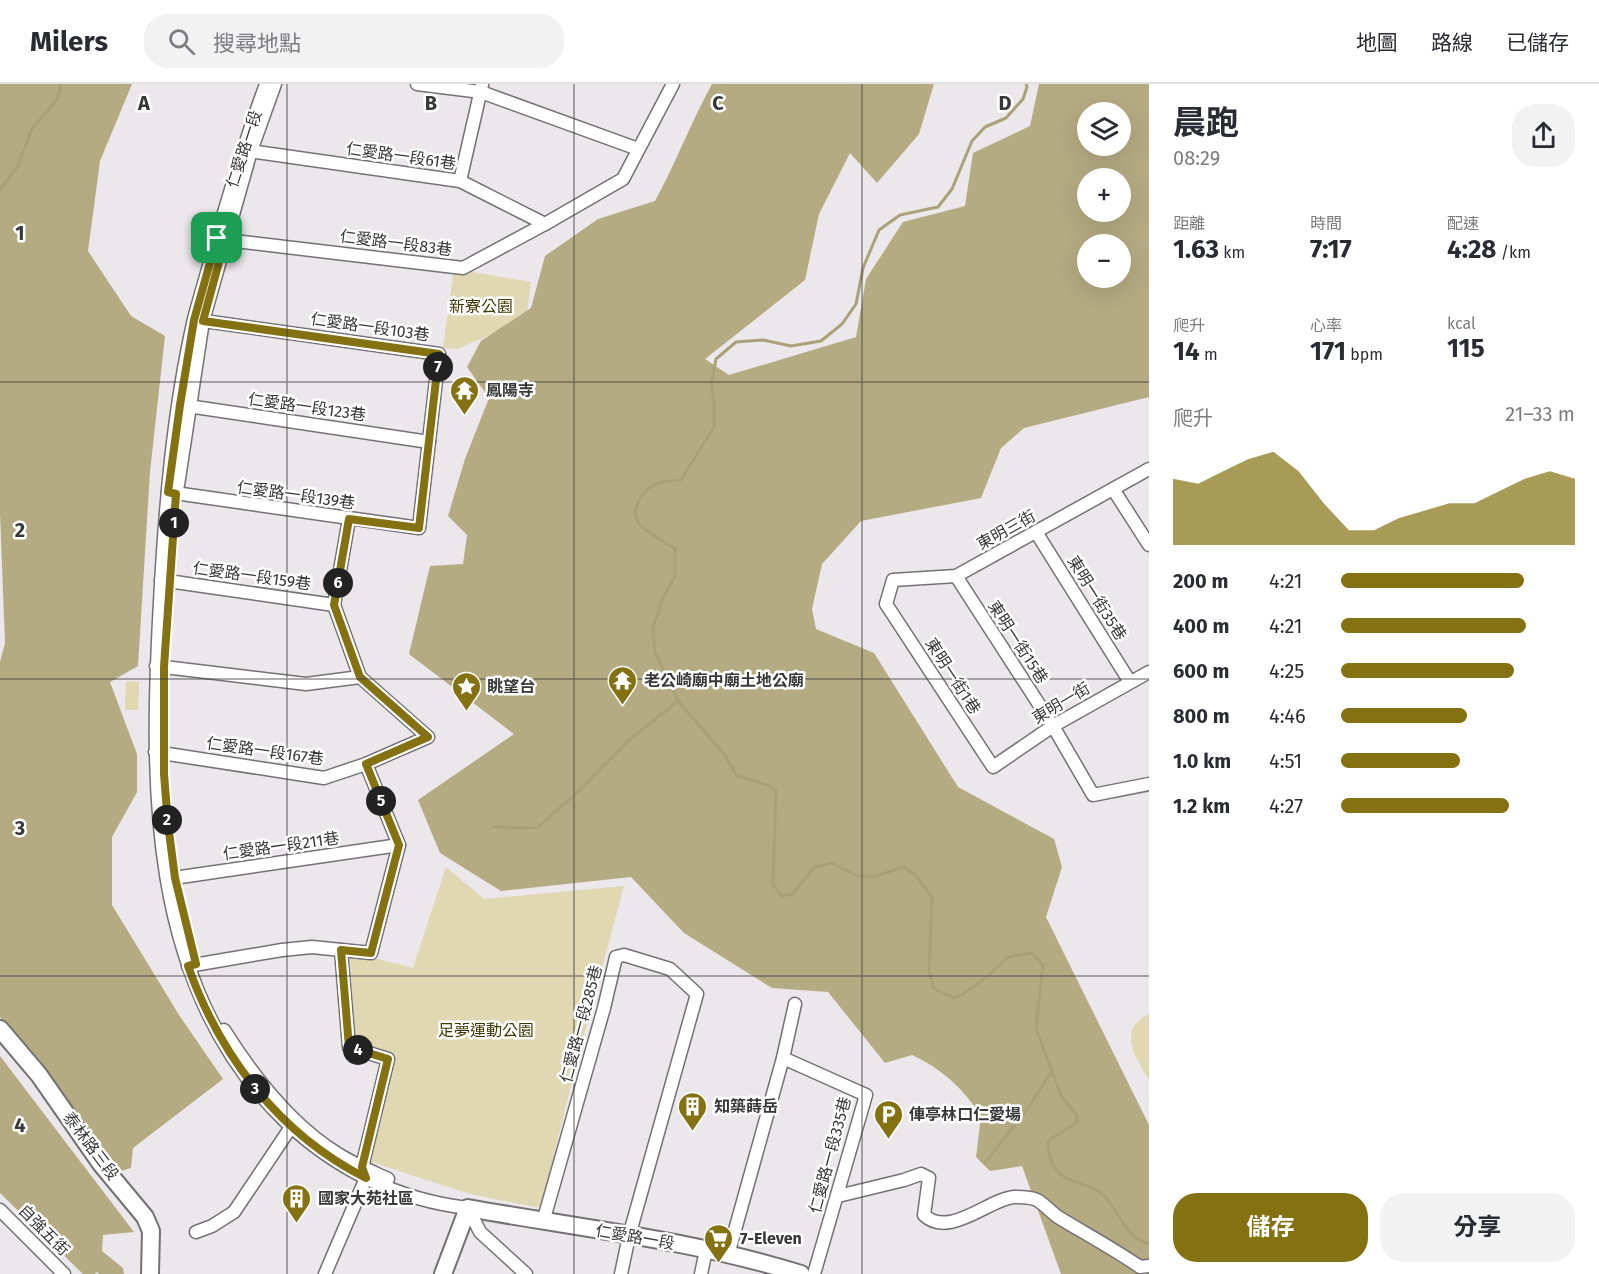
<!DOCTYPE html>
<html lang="zh-TW">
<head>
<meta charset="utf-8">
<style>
  :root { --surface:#fff; --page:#f2f2f3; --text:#2b2b33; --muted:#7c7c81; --line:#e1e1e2; --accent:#847112 }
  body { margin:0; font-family:"Fira Sans","Noto Sans TC",sans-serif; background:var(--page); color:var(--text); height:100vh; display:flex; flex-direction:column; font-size:22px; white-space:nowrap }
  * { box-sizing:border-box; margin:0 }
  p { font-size:20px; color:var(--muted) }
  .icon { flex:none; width:33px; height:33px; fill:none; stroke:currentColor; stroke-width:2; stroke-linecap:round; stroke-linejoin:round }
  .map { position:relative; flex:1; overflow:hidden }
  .details { display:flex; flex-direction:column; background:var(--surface); width:450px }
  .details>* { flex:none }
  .controls { position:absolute; left:1077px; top:18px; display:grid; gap:12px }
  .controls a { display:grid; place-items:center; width:54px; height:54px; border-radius:50%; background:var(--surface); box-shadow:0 6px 24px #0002; font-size:30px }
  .pin { position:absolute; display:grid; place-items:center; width:51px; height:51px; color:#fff; margin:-26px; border-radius:12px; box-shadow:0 3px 9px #0006 }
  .km { position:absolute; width:30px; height:30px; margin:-15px; border-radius:50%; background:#222; color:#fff; font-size:16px; line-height:30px; text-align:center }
  .round { display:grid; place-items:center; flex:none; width:63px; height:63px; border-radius:24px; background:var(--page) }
  .headline { display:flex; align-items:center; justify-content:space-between; height:102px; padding:0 24px }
  h1 { font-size:33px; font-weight:700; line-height:45px }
  .metrics { display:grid; grid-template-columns:repeat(3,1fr); gap:9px; height:102px; padding:6px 24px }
  .metrics div { display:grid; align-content:center }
  .metrics b { font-size:26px; font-weight:700 }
  .metrics small { font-size:16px; font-weight:400 }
  .metrics p { font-size:16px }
  .chart { height:168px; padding:12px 24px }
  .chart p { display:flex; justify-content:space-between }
  .chart svg { width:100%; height:108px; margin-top:6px; fill:var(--accent); opacity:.7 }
  .button { display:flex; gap:12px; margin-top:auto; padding:12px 24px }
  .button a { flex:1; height:69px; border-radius:24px; background:var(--accent); color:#fff; font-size:24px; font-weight:700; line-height:69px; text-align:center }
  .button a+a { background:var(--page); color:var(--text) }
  ul { padding:0 24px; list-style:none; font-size:20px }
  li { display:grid; grid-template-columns:96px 72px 1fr; align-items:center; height:45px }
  li i { height:15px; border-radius:8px; background:var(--accent) }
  header { display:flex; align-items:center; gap:36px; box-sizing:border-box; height:84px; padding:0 30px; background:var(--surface); border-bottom:2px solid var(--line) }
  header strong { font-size:28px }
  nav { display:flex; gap:33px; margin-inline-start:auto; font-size:21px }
  .search { width:420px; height:54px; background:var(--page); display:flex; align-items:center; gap:15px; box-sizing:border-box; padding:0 21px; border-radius:24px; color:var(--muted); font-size:22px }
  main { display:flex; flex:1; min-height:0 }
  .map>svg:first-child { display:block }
</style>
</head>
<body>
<header>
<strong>Milers</strong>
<div class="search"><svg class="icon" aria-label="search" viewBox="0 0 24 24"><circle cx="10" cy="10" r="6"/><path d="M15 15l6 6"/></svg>搜尋地點</div>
<nav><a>地圖</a><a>路線</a><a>已儲存</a></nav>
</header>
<main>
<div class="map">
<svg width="1149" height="1190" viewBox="0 0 1149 1190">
  <rect width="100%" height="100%" fill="#ebe7eb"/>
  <g fill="#e0d8b3">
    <polygon points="454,185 531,198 526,236 457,265 443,264"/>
    <polygon points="126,597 139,598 138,626 125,626"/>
    <polygon points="446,783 484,815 624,802 576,981 541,1124 470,1110 368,1077 393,970 355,957 350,874 374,874 413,884"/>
    <path d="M 1149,930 L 1149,996 C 1136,974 1116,946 1149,930 Z"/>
  </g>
  <g fill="#b4ab83" fill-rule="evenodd">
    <polygon points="0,0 132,0 100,77 88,167 131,232 165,252 150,388 138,582 110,598 137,670 137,708 112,753 112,821 179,931 223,995 133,1064 131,1084 114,1089 5,945 0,932 0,578 5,559 0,429"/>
    <path d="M 712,0 L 934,0 L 919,50 L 877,99 L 850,69 L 819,130 L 805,196 L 705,275 L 729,291 L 856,253 L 866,195 L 903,138 L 965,122 L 973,69 L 1030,42 L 1039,0 L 1149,0 L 1149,313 L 1024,344 L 1001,364 L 981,414 L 861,437 L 822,480 L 812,525 L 816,545 L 874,569 L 958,703 L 1054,755 L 1062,783 L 1046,833 L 1149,1041 L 1149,1190 L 1061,1190 L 1022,1082 L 990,1087 L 976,1073 L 981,1032 C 964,1005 941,984 912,971 L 885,979 L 828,908 L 772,904 L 684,849 L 631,793 L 501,807 L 440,769 L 418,716 L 514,650 L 409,570 L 430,482 L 463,480 L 467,451 L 448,432 L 465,375 L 489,314 L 467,283 L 481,257 L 531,224 L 545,172 L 598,135 L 655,117 C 676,79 691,38 712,0 ZM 1088,28 L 1120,28 L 1120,62 L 1088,62 ZM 1088,94 L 1120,94 L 1120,128 L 1088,128 ZM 1088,160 L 1120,160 L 1120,194 L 1088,194 Z"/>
    <polygon points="0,972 134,1148 103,1151 102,1167 123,1184 124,1190 99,1190 97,1188 95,1190 83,1190 0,1109"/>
  </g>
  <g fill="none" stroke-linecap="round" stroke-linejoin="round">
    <g stroke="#aaa179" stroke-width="3">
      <path d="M 1026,0 L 1027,3 L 1023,15 L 1006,34 L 985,43 L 972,57 L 952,105 L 938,123 L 900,131 L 879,146 L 863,184 L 856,220 L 842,240 L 821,257 L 791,262 L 763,256 L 736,258 L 716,275 L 711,300 L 714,317 L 714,343 L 681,396 C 673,397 661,397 654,401 C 640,408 630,428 640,441 C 649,450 665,458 675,465 L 675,492 L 663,514 L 653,543 L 655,568 L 678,617 L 724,670 L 737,692 L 767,701 L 776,707 L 773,800 L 782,812 L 792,810 L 815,783 L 832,779 L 858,792 L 873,793 L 904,783 L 915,791 L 932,813 L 929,887 L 934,905 L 954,914 L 963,910 L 988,892 L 1008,873 L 1032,869 L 1043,881 L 1036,944 L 1061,1012 L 1077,1031 L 1076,1039 L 1048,1057 C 1048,1070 1051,1082 1062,1091 C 1072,1100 1090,1100 1101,1109 C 1118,1123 1124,1154 1149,1160"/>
      <polyline points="0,106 17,83 32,45 58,14 61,0"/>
      <polyline points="494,743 537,744 580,706 629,656 678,617"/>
      <polyline points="985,1079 1030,1021 1052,987"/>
    </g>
    <defs>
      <g id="street">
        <path d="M 266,0 C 246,55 229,110 213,167 C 207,190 200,212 194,235 C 173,327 165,424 160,518 C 150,697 146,902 284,1036 C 335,1085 398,1116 468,1124"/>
        <polyline points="417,0 481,8 638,65"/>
        <polyline points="243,66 460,97 545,140"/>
        <polyline points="460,97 482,1"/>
        <polyline points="218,155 463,184 545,140 623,95 673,0"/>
        <polyline points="181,321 429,358"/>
        <polyline points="1149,385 956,492 893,496 886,520 993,683 1053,642 1149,588"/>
        <polyline points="178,401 203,237 251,67 275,0"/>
        <polyline points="1113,405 1149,461"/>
        <polyline points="168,408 419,444 439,270 197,236"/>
        <polyline points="349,435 334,521 360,593"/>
        <polyline points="1036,448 1130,598"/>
        <polyline points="956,492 1053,642 1093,711 1149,700"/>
        <polyline points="161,496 334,521"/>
        <polyline points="155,668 324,694 366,680 428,653 360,593 306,600 156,582"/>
        <polyline points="167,795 399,761"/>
        <polyline points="188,882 282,866 312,863 371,869 399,761 366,680"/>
        <path d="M 224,946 C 253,992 291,1041 338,1070 C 354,1080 371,1087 388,1095"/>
        <polyline points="783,974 866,1011 814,1190"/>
        <path d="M 838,1112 L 904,1096 L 921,1090 L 929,1094 L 924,1131 C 949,1155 989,1115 1014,1113 C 1020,1113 1031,1113 1037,1116 C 1044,1120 1051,1128 1058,1133 C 1086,1150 1114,1165 1140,1183 L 1149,1182"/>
        <polyline points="468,1124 480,1148 526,1190"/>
        <polyline points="0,1126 64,1190"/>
        <polyline points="543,1138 604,924 616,873 624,871 670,885 697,910 629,1152 621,1190"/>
        <polyline points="196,1148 212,1142 234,1128 291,1043"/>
        <polyline points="728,1171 783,974 795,920"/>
        <polyline points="325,1190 366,1094 362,1083 388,975 349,963 341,866"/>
        <polyline points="701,1190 706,1166"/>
      </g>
      <g id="secondary">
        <polyline points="0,945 39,991 101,1080 145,1133 151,1147 150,1190"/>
        <path d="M 443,1190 L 468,1124 C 578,1144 693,1156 801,1190"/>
      </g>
    </defs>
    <use href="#street" stroke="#747174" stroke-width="15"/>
    <use href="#secondary" stroke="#747174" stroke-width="20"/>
    <use href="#street" stroke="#fff" stroke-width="12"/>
    <use href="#secondary" stroke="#fff" stroke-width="16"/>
  </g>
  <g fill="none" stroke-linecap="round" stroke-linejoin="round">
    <defs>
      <path id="route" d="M 217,154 L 225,156 L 203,237 L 439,270 L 419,444 L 349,435 L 334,521 L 360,593 L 428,653 L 366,680 L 399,761 L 371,869 L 341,866 L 349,963 L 388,975 L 362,1083 L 366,1094 C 279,1050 220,972 188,882 L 196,880 L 175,794 L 168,740 L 164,690 L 164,583 L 176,410 L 168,408 L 180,321 L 194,236 Z"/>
    </defs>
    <use href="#route" stroke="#fff" stroke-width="12"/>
    <use href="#route" stroke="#847112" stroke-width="8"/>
  </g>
  <path fill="none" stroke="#393839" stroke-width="1.5" stroke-opacity="0.55" d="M 287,0 L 287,1190M 574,0 L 574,1190M 862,0 L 862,1190M 0,298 L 1149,298M 0,595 L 1149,595M 0,892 L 1149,892"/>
  <defs>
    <symbol id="temple-pin" viewBox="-11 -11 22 30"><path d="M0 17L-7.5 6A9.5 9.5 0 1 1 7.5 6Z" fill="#847112" stroke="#fff"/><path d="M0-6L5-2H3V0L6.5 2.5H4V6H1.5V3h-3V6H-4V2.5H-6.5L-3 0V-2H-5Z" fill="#fff"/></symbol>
    <symbol id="sight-pin" viewBox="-11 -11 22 30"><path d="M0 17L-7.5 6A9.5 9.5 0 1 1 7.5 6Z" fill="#847112" stroke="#fff"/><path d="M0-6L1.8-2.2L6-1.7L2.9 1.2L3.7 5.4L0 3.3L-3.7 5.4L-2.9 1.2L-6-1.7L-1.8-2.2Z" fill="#fff"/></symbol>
    <symbol id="building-pin" viewBox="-11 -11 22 30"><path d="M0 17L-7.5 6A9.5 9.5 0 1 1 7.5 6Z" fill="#847112" stroke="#fff"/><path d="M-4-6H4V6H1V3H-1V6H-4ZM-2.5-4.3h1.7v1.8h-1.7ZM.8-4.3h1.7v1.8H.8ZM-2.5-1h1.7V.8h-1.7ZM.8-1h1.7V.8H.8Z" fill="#fff"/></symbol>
    <symbol id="parking-pin" viewBox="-11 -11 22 30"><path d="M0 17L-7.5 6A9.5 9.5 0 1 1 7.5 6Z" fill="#847112" stroke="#fff"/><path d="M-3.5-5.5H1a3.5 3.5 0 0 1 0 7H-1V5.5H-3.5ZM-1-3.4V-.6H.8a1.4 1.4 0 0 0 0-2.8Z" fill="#fff"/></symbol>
    <symbol id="supermarket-pin" viewBox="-11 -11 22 30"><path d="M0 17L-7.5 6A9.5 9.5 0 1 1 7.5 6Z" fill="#847112" stroke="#fff"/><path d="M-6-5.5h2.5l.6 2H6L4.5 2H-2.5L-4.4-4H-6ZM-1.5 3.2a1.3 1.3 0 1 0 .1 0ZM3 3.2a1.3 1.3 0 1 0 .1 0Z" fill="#fff"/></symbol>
  </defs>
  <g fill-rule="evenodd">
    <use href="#temple-pin" x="448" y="290" width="33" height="45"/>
    <use href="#temple-pin" x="606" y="580" width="33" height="45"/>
    <use href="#sight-pin" x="450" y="586" width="33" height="45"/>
    <use href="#building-pin" x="676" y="1006" width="33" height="45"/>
    <use href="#parking-pin" x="872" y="1014" width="33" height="45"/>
    <use href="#building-pin" x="280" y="1098" width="33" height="45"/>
    <use href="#supermarket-pin" x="702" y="1138" width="33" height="45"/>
  </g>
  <g text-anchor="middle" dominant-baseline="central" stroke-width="5" stroke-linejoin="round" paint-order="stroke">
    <g font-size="16" fill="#393839" stroke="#fff">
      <text transform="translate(244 65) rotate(-72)">仁愛路一段</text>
      <text transform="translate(401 72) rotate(8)">仁愛路一段61巷</text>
      <text transform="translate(396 159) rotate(7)">仁愛路一段83巷</text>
      <text transform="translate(370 243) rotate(8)">仁愛路一段103巷</text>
      <text transform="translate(307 323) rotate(8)">仁愛路一段123巷</text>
      <text transform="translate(296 411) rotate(8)">仁愛路一段139巷</text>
      <text transform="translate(1006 446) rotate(-29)">東明三街</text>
      <text transform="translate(252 492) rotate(8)">仁愛路一段159巷</text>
      <text transform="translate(1097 514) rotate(58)">東明一街35巷</text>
      <text transform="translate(1018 558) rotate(57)">東明一街15巷</text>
      <text transform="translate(953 592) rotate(57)">東明一街1巷</text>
      <text transform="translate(1061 619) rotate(-31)">東明一街</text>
      <text transform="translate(265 667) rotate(8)">仁愛路一段167巷</text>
      <text transform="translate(281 762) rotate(-8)">仁愛路一段211巷</text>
      <text transform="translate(581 940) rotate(-75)">仁愛路一段285巷</text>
      <text transform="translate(91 1062) rotate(53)">泰林路三段</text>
      <text transform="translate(830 1071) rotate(-75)">仁愛路一段335巷</text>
      <text transform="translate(44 1146) rotate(45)">自強五街</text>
      <text transform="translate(635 1153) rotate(10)">仁愛路一段</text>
    </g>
    <g font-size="16" fill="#403600" stroke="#fff">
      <text x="481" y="222">新寮公園</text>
      <text x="486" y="946">足夢運動公園</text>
    </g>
    <g font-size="16" font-weight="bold" fill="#393839" stroke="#fff" text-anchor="start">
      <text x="486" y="306">鳳陽寺</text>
      <text x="644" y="596">老公崎廟中廟土地公廟</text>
      <text x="487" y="602">眺望台</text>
      <text x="714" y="1022">知築蒔岳</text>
      <text x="909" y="1030">俥亭林口仁愛場</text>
      <text x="318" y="1114">國家大苑社區</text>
      <text x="740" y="1154">7-Eleven</text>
    </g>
  </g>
  <g font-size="20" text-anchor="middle" font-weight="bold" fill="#393839" stroke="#fff" stroke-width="5" stroke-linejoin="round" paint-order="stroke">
    <text x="144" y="26">A</text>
    <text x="431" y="26">B</text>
    <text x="718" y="26">C</text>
    <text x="1005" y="26">D</text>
    <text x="20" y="156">1</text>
    <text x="20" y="453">2</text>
    <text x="20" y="751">3</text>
    <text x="20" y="1048">4</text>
  </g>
</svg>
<div class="controls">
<a><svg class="icon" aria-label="layers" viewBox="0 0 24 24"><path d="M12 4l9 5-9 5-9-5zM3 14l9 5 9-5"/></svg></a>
<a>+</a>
<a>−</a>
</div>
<div class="pin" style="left:217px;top:154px;background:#1e9e55"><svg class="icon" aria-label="arrive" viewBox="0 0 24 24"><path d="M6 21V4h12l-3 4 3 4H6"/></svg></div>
<b class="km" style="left:174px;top:439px">1</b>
<b class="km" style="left:167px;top:736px">2</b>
<b class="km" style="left:255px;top:1005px">3</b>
<b class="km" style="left:358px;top:966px">4</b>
<b class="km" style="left:381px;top:717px">5</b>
<b class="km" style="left:338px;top:499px">6</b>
<b class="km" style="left:438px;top:283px">7</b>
</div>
<section class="details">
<div class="headline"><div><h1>晨跑</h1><p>08:29</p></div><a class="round"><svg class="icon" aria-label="share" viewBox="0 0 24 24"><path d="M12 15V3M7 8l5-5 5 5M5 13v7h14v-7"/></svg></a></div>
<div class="metrics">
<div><p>距離</p><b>1.63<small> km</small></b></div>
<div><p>時間</p><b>7:17</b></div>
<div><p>配速</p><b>4:28<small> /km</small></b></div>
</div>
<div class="metrics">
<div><p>爬升</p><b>14<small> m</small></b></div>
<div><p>心率</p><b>171<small> bpm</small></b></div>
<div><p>kcal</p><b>115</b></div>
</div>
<div class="chart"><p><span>爬升</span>21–33 m</p>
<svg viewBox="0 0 160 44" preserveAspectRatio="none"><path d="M0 44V17L10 19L20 14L30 9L40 6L50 14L60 27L70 38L80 38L90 33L100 30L110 27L120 27L130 22L140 17L150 14L160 17V44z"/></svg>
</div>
<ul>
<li><b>200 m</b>4:21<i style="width:78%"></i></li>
<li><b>400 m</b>4:21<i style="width:79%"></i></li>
<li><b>600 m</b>4:25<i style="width:74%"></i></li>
<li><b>800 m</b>4:46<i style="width:54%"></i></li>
<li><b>1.0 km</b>4:51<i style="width:51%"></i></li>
<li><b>1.2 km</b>4:27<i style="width:72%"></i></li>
</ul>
<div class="button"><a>儲存</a><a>分享</a></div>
</section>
</main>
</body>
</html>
